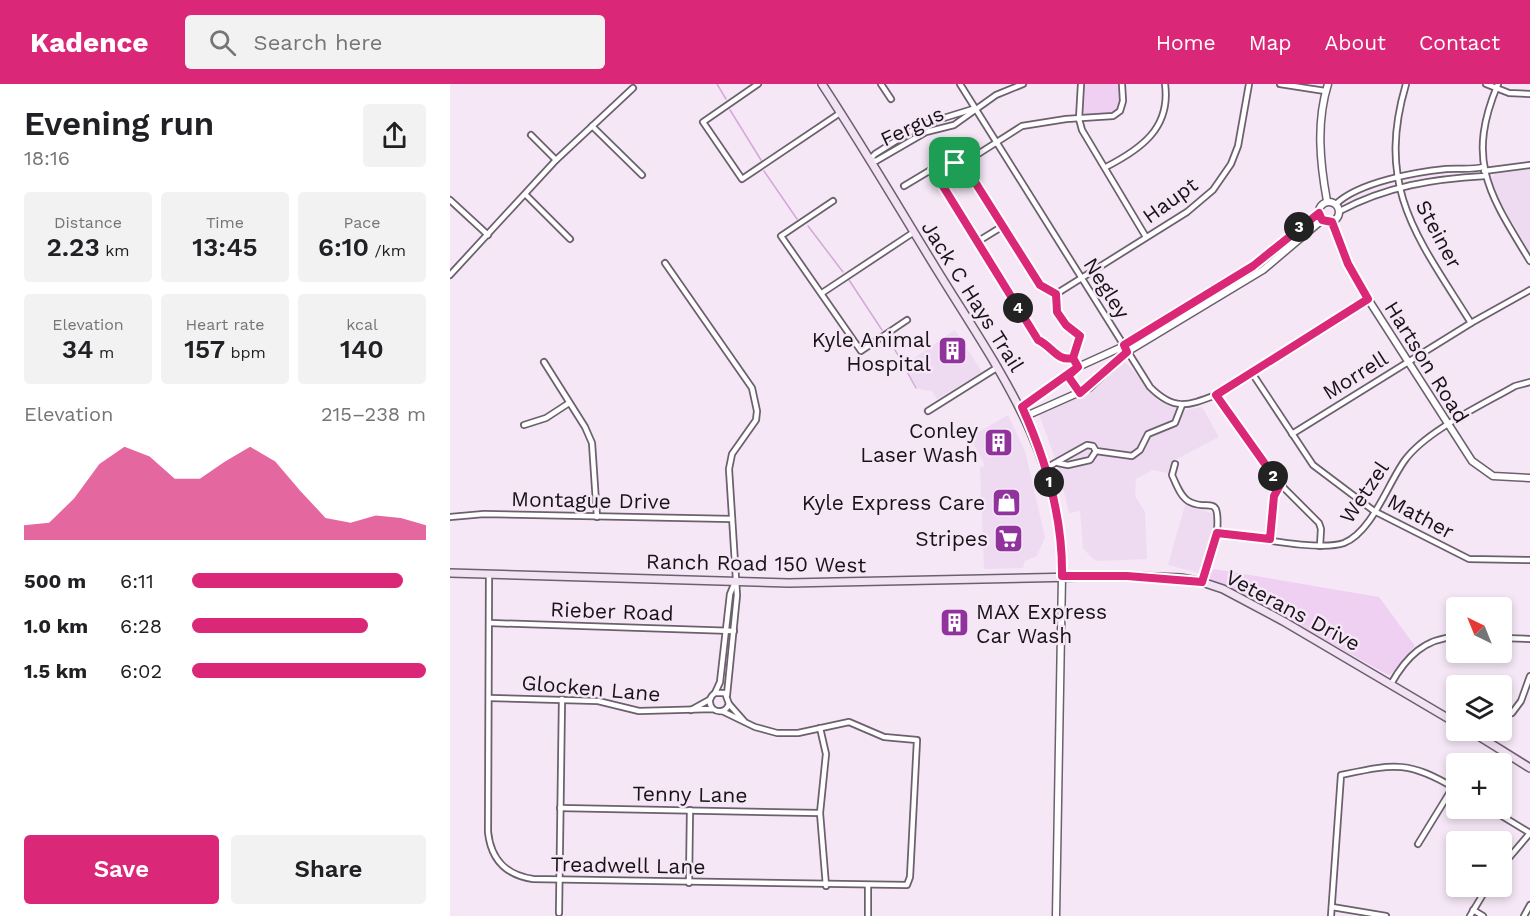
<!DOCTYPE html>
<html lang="en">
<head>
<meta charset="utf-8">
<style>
  :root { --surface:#fff; --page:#f2f2f2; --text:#202124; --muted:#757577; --accent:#db2777 }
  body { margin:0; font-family:"Work Sans",sans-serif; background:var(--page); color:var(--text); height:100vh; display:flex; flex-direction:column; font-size:22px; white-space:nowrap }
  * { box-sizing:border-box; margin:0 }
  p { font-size:20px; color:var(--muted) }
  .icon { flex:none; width:33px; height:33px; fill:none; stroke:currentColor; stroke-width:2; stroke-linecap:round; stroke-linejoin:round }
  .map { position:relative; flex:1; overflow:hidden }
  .panel { display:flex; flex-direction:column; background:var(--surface); width:450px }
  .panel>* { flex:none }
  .needle { width:39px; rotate:317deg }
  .fabs { position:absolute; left:996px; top:513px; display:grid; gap:12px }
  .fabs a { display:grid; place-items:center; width:66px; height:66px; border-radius:6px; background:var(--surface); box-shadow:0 3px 9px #0003; font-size:30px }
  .pin { position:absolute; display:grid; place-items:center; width:51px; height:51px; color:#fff; margin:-26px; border-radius:12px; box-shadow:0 3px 9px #0006 }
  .km { position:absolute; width:30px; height:30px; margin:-15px; border-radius:50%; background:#222; color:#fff; font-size:16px; line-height:30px; text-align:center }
  .round { display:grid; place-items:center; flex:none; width:63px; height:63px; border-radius:6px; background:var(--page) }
  .overview { display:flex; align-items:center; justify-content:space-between; height:102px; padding:0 24px }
  h1 { font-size:33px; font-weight:600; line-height:45px }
  .figures { display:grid; grid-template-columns:repeat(3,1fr); gap:9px; height:102px; padding:6px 24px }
  .figures div { display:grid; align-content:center; border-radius:6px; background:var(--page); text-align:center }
  .figures b { font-size:26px; font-weight:600 }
  .figures small { font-size:16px; font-weight:400 }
  .figures p { font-size:16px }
  .chart { height:168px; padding:12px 24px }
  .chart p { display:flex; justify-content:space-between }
  .chart svg { width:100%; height:108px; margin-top:6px; fill:var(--accent); opacity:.7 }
  .action { display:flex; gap:12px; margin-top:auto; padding:12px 24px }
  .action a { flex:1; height:69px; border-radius:6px; background:var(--accent); color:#fff; font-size:24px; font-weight:600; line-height:69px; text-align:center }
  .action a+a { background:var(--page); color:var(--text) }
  ul { padding:0 24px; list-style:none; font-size:20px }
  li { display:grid; grid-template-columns:96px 72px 1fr; align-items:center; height:45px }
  li i { height:15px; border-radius:8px; background:var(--accent) }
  header { display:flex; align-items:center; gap:36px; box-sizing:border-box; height:84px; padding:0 30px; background:var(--accent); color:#fff }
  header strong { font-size:28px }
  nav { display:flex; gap:33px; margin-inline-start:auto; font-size:21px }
  .search { width:420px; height:54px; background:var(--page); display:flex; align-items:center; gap:15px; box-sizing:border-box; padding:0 21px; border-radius:6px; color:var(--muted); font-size:22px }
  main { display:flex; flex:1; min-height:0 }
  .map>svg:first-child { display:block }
</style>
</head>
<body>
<header>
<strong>Kadence</strong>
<div class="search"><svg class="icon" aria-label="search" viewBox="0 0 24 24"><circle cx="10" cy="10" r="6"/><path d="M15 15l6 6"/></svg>Search here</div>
<nav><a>Home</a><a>Map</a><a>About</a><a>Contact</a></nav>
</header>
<main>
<section class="panel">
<div class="overview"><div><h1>Evening run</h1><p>18:16</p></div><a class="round"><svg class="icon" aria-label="share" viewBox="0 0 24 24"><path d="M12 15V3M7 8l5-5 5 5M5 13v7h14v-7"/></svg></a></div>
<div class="figures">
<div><p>Distance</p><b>2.23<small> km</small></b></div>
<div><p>Time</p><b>13:45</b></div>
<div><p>Pace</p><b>6:10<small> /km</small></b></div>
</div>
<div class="figures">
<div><p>Elevation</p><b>34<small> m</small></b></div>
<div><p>Heart rate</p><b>157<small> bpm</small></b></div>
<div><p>kcal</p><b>140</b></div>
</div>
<div class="chart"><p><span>Elevation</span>215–238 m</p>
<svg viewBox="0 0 160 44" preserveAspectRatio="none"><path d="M0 44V38L10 37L20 27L30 13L40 6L50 10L60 19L70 19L80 12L90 6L100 12L110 24L120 35L130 37L140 34L150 35L160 38V44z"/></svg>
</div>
<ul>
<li><b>500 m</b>6:11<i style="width:90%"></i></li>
<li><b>1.0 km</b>6:28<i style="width:75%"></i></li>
<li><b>1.5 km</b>6:02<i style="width:100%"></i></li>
</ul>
<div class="action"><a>Save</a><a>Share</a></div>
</section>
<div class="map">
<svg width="1080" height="832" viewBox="0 0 1080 832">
  <rect width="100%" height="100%" fill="#f5e7f6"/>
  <g fill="#efdbf1">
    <polygon points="1080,85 1080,169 1047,113 1041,95 1045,90"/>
    <polygon points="505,246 532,288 487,315 482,307 468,305 454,281"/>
    <polygon points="673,275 709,317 735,326 752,323 769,353 723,377 718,389 703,386 686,395 685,412 695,428 697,475 649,477 643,475 633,464 630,427 619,429 608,383 589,330 641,305"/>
    <polygon points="558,331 575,367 595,453 587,472 575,477 573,484 534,485 530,383 535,382 520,353"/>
    <polygon points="735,421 765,430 764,442 749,489 718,481"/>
  </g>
  <g fill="#efd0f3">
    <path d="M 632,0 L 672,0 C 674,37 660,32 630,34 Z"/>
    <polygon points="764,485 929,513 965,562 940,591 936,590 803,515 761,496 759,492"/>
  </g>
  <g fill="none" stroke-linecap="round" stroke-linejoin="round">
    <g stroke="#d4a8d9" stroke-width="1.5">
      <polyline points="267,0 276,15"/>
      <polyline points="280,26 311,76"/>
      <polyline points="314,87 347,135"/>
      <polyline points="358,142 393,188"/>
      <polyline points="399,196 432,246"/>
      <polyline points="439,255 466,304"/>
    </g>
    <defs>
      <g id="minor">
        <polyline points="308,0 253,38 292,95 390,29"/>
        <polyline points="431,0 441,15"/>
        <path d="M 510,0 L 700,303 C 724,327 737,322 766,311 L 918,215"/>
        <polyline points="631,0 629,35 632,46 696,153"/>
        <polyline points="830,0 875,7"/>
        <path d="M 956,0 C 925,105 968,154 1021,239"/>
        <polyline points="1036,0 1059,9 1080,10"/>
        <path d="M 1048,0 C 1015,78 1040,111 1080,177"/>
        <polyline points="142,42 192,91"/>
        <polyline points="81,51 106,76"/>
        <polyline points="419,76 425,70 471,41 523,25"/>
        <polyline points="420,76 426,77 476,48 504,41 546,11 573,0"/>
        <path d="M 494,79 L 514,79 L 590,201 L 606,210 L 607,228 L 616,241 L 630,252 L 623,274 C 607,278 601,262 588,256 L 483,86 Z"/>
        <polyline points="514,79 572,42 616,35 663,32 670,27 673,17 672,0"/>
        <path d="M 656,83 C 691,65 721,44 715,0"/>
        <polyline points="1034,87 1080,81"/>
        <polyline points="454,102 484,84"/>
        <polyline points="76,111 120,155"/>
        <polyline points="0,116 38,151"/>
        <polyline points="383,117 331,152 411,267 457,236"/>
        <path d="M 886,120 C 909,98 966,88 996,85 C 1008,84 1022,86 1033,83"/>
        <path d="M 890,127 C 937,102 983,95 1035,92"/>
        <polyline points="527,158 553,142"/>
        <polyline points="215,179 302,304 307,327 306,336 282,370 279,385 287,511 277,611"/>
        <polyline points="0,191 106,76 183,4"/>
        <polyline points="372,209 464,148"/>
        <polyline points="606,210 737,128 763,106 781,80 788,62 799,0"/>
        <polyline points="94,278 135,343 142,359 147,433"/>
        <polyline points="802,289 863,381 924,427 1019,475 1080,476"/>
        <polyline points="618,292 630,309"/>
        <polyline points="766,311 826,396 869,439 871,445 870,462"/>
        <polyline points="478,327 548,283"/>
        <polyline points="74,341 96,334 119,319"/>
        <polyline points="842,350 1021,239 1080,206"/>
        <polyline points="608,379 618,381 640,376 646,367"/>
        <path d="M 725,380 L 722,391 C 726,400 731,414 740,418 C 760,428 770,408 767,449"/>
        <polyline points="596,384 637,361 643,362 646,367 682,372 690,366 698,350 725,339 732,321"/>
        <polyline points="0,433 34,430 282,435"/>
        <polyline points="820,455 824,412 830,401"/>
        <path d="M 39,490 L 38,748 C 41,776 56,791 83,795 L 457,801 L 460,793 L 467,656 L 434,653 L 399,638 L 348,649 L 327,649 L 305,643 L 272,627"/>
        <path d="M 752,498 L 767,449 C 796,452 869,468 894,459 C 922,448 938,399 955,376 C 976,347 1034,320 1065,302 L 1080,298"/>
        <polyline points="40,539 284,547"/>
        <polyline points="1052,554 1080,555"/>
        <path d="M 941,600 C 956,573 975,554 1006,553"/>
        <polyline points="265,609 270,598 280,510 285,498"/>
        <path d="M 39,614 L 148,617 L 189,627 L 263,625 C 269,629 276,628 279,620 L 275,609 L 265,609 C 259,613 258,619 263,625"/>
        <polyline points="279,620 294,637"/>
        <polyline points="241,626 259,616"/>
        <polyline points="1062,629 1071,617 1080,592"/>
        <polyline points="370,644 376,670 370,729 376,802"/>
        <polyline points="110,724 370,729"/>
        <polyline points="1039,724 1080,749 1052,782"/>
        <polyline points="968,760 1003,703"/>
        <polyline points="239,799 240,726"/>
        <polyline points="418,802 418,832"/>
        <polyline points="882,823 936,832"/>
        <polyline points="1023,826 1033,832"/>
        <polyline points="109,829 112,615"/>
        <path d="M 881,832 L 891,691 C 944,680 958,676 1006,705"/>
        <polyline points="1020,832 1038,802"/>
        <polyline points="1074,832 1080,821"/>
      </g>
      <g id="tertiary">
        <path d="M 877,117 C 870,79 866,38 878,0"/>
        <circle cx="879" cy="128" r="10"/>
        <polyline points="882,138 898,180 918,215 1022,377 1043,392 1080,394"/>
        <polyline points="572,323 628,283 674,262 803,182 869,129"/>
        <polyline points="576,332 639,304 677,268 813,186 872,136"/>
        <polyline points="606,832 612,492"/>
      </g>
      <g id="secondary">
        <path d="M 372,0 C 412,61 449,124 487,186 C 548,285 613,371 612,492"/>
        <polyline points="0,489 339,499 677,492 731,494 752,498 773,505 833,537 1006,639"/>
        <polyline points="1019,646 1080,684"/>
      </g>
    </defs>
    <use href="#minor" stroke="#6c606e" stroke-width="8"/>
    <use href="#tertiary" stroke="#6c606e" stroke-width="9"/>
    <use href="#secondary" stroke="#6c606e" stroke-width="10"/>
    <use href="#minor" stroke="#fff" stroke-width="4.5"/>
    <use href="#tertiary" stroke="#fff" stroke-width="6"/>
    <use href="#secondary" stroke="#f2e2f4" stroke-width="7"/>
  </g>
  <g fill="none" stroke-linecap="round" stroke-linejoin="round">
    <defs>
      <path id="route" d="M 505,79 L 513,79 L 590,201 L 606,210 L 607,228 L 616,241 L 630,252 L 623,274 L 628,283 L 572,323 C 596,376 613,433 612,492 L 677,492 L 752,498 L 767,449 L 820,455 L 824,412 L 830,401 L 766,311 L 918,215 L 898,180 L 882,138 L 872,136 L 869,129 L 803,182 L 674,261 L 677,268 L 630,309 L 618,292 L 628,283 L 623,274 C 607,278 602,262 588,256 L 483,86 L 494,79 L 505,79"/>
    </defs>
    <use href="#route" stroke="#fff" stroke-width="12"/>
    <use href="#route" stroke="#db2777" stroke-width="8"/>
  </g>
  <defs>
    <symbol id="building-square" viewBox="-11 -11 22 22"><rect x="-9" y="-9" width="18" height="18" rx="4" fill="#90339d" stroke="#f5e7f6"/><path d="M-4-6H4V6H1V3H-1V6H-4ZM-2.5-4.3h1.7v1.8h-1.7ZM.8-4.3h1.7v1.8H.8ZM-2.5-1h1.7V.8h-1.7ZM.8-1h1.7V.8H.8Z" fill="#fff"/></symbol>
    <symbol id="shop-square" viewBox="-11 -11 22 22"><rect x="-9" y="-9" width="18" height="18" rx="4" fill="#90339d" stroke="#f5e7f6"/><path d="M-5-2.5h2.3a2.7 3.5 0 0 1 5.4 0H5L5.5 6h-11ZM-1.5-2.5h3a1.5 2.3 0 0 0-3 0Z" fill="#fff"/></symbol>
    <symbol id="supermarket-square" viewBox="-11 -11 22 22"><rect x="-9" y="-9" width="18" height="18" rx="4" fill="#90339d" stroke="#f5e7f6"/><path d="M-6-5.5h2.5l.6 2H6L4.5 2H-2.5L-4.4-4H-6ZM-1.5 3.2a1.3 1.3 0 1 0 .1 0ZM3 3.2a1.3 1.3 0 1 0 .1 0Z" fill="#fff"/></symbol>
  </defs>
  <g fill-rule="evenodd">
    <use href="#building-square" x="486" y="250" width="33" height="33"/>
    <use href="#building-square" x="532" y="342" width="33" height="33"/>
    <use href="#shop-square" x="540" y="402" width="33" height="33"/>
    <use href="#supermarket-square" x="542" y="438" width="33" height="33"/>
    <use href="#building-square" x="488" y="522" width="33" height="33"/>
  </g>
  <g text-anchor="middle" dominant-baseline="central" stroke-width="5" stroke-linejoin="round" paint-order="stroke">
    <g font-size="21" fill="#181318" stroke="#f5e7f6">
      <text transform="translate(462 42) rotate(-25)">Fergus</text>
      <text transform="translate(720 116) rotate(-36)">Haupt</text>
      <text transform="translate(989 150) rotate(62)">Steiner</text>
      <text transform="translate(657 204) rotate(58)">Negley</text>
      <text transform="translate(523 212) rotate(58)">Jack C Hays Trail</text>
      <text transform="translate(977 278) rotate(58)">Hartson Road</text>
      <text transform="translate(905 291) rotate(-32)">Morrell</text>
      <text transform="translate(914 408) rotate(-56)">Wetzel</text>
      <text transform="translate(141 416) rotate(1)">Montague Drive</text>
      <text transform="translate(971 432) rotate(28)">Mather</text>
      <text transform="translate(306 479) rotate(1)">Ranch Road 150 West</text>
      <text transform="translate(843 526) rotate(28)">Veterans Drive</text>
      <text transform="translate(162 527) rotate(2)">Rieber Road</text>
      <text transform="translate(141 604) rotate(5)">Glocken Lane</text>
      <text transform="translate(240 710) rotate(1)">Tenny Lane</text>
      <text transform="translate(178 781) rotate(1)">Treadwell Lane</text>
    </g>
    <g font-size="21" fill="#181318" stroke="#f5e7f6" text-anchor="end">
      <text x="481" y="255">Kyle Animal<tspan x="481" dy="24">Hospital</tspan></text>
      <text x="528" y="346">Conley<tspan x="528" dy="24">Laser Wash</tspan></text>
      <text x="535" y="418">Kyle Express Care</text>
      <text x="538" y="454">Stripes</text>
      <text x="526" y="527" text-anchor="start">MAX Express<tspan x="526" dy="24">Car Wash</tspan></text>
    </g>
  </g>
</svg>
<div class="fabs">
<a><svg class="needle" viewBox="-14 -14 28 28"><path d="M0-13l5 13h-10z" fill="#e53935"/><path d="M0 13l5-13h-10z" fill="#757577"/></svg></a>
<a><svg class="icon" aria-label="layers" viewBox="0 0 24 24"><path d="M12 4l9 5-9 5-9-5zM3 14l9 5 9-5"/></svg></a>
<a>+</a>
<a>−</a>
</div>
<div class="pin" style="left:505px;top:79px;background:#1e9e55"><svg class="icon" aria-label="arrive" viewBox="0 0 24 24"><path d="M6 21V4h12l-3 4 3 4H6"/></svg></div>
<b class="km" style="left:599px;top:398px">1</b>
<b class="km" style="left:823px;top:392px">2</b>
<b class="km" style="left:849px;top:143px">3</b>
<b class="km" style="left:568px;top:224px">4</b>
</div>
</main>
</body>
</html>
